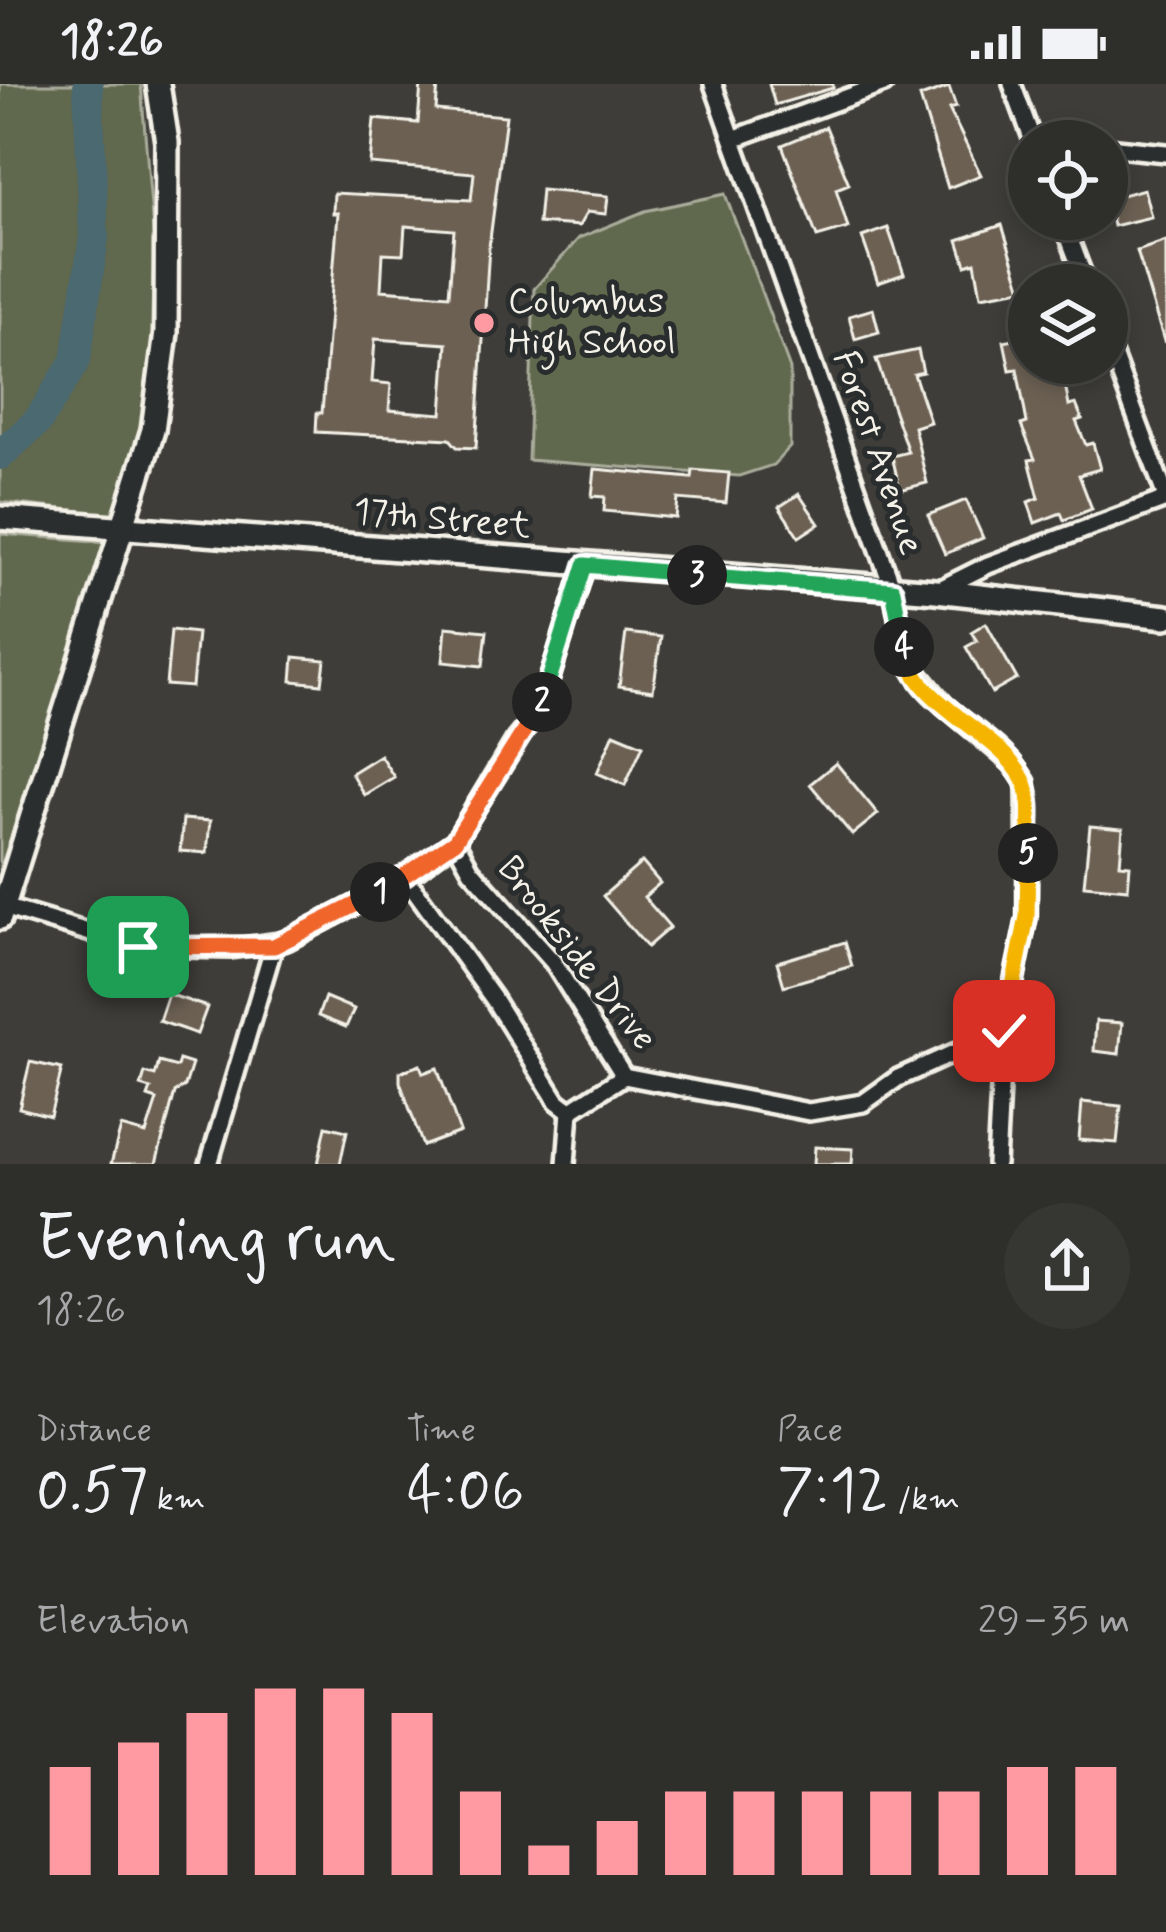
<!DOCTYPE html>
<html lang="en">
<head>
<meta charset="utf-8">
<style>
  :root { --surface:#2e2e2b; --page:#363633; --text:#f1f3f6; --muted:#a7a8a9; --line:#494a47; --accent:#ff9aa2 }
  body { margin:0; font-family:Mynerve,sans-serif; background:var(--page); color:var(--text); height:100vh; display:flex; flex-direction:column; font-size:45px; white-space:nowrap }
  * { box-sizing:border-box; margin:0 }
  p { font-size:39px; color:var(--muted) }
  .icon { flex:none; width:66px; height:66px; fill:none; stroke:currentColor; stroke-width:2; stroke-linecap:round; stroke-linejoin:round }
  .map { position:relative; height:1080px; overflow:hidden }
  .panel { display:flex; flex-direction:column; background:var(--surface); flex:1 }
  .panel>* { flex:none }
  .tools { position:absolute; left:1008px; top:36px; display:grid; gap:24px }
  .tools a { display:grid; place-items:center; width:120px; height:120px; border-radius:50%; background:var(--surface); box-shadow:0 6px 18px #0003,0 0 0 3px var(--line); font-size:60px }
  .pin { position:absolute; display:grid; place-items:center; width:102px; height:102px; color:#fff; margin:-51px; border-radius:24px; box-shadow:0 6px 18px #0006 }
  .km { position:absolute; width:60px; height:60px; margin:-30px; border-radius:50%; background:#222; color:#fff; font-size:33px; line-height:60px; text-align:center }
  .round { display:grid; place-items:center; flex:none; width:126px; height:126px; border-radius:63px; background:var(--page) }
  .headline { display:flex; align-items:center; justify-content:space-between; height:204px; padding:0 36px }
  h1 { font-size:66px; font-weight:600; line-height:90px }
  .stats { display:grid; grid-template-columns:repeat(3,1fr); gap:18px; height:204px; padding:12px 36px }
  .stats div { display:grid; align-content:center }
  .stats b { font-size:60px; font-weight:600 }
  .stats small { font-size:33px; font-weight:400 }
  .stats p { font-size:33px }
  .chart { height:336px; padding:24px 36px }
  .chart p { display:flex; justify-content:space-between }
  .chart svg { width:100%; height:216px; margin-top:12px; stroke:var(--accent); stroke-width:6 }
  .status { display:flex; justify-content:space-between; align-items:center; height:84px; padding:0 60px; background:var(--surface); direction:ltr }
  .status svg { height:33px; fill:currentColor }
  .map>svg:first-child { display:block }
</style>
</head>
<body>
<div class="status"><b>18:26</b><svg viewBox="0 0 49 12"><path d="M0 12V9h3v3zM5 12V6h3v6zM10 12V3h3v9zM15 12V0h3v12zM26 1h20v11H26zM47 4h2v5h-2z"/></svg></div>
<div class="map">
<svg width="1166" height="1080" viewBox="0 0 1166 1080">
  <rect width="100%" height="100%" fill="#3e3d39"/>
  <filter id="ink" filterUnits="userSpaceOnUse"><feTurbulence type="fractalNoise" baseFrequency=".00833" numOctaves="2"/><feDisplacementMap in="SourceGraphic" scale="24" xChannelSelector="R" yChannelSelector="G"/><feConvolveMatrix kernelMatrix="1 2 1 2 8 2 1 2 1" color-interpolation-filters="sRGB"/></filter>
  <g filter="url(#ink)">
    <g fill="#60674e" stroke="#aaac9b" stroke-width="3">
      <polygon points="0,0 141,0 154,160 150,304 117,431 0,418"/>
      <polygon points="725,110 790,285 790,363 773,381 739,392 528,376 534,205 579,154 645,127"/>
      <polygon points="0,450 108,458 0,786"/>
    </g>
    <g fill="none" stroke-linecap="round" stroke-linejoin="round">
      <polyline stroke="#4c696f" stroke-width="30" points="0,371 38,337 76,276 94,153 88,0"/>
    </g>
    <g fill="#6c6153" stroke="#f4f1e8" stroke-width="3" fill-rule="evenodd">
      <path d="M 421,0 L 438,0 L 436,26 L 506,32 L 489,163 L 476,364 L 457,363 L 450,355 L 316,348 L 317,329 L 322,329 L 338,129 L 333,129 L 334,109 L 471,116 L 474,89 L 370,80 L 374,35 L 418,39 ZM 405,142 L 454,146 L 449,211 L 381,206 L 383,169 L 403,170 ZM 375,255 L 447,260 L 442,330 L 389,326 L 391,300 L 372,298 Z"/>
      <polygon points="769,0 833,0 833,4 775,21"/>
      <polygon points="949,3 956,23 949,25 981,91 948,104 920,13"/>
      <polygon points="826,43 849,100 836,105 848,144 817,153 782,61"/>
      <polygon points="1144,105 1151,133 1113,142 1107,115"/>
      <polygon points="541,106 608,112 606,130 587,128 579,142 538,139"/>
      <polygon points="1002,141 1022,205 981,212 975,178 966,181 958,156"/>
      <polygon points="888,144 904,190 878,199 862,153"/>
      <polygon points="1166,157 1166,256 1164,257 1137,167"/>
      <polygon points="873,225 879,248 855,255 849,232"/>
      <polygon points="1029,252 1029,279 1061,279 1069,322 1076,320 1082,335 1076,337 1086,361 1093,359 1100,385 1079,391 1092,425 1064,436 1061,429 1035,439 1028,418 1039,414 1029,376 1035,375 1021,341 1027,339 1017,285 1010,286 1004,257"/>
      <polygon points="918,266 923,288 914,290 930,338 914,343 927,399 900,406 892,372 908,368 876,275"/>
      <polygon points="595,385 692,394 693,386 729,389 726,419 678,415 676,434 604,427 605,413 592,412"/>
      <polygon points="799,410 819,440 799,453 779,423"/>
      <polygon points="966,416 983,454 945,470 928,431"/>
      <polygon points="986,539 1017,595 992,609 966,563 977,557 971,548"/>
      <polygon points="446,543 487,547 483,582 443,578"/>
      <polygon points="171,546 197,549 192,603 166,601"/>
      <polygon points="626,549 661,553 653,607 619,602"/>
      <polygon points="294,573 325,576 322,600 292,597"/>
      <polygon points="614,649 643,661 625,701 597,689"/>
      <polygon points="380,671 394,693 364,711 351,689"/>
      <polygon points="836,679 878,730 852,751 810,700"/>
      <polygon points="183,735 210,737 207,769 180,767"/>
      <polygon points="1090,742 1123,745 1120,780 1130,781 1128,805 1084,801"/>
      <polygon points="642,778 660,799 644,813 670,843 647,863 603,812"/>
      <polygon points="845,858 852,882 784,902 777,878"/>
      <polygon points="168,910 207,923 197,950 159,937"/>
      <polygon points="325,913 354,925 346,943 318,932"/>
      <polygon points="1096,937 1122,939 1119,970 1094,967"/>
      <polygon points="179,976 192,980 185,1002 175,1008 156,1080 111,1080 121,1043 146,1050 157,1016 148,1013 151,1005 141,1002 145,989 155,992 159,978 177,983"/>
      <polygon points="30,978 62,985 50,1032 19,1024"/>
      <polygon points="420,981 423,989 437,984 460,1048 423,1062 400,998 400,988"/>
      <polygon points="1082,1018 1121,1022 1117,1059 1079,1056"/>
      <polygon points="326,1042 347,1047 340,1080 318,1080"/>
      <polygon points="815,1063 853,1065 852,1080 814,1080"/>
    </g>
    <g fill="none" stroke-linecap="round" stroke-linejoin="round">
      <defs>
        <g id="street">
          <polyline points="713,0 893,505 906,575 944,621 1012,679 1026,698 1027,833 1003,947 996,1080"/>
          <polyline points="1012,0 1033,57"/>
          <polyline points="733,55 884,0"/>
          <polyline points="1107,63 1166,69"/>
          <polyline points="1062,135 1087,201"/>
          <polyline points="1107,255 1166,413"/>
          <polyline points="936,507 988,481 1166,415"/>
          <polyline points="455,757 471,786 553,878 624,992 809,1028 863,1019 898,994 1003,947"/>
          <polyline points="406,794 493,914 557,1017 570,1027"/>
          <polyline points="4,823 138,863 229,865 287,857 406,794 455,757 516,655 540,626 585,481"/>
          <polyline points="209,1080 274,861"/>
          <polyline points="566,1080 570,1027 624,992"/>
        </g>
        <g id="secondary">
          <polyline points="0,434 936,507 1166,533"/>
          <polyline points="0,834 153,346 166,249 167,58 158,0"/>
        </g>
      </defs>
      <use href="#street" stroke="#f4f1e8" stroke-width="24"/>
      <use href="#secondary" stroke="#f4f1e8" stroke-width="30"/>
      <use href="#street" stroke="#2a2d2e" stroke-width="15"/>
      <use href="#secondary" stroke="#2a2d2e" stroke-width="21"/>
    </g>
  </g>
  <g fill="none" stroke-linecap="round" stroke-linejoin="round" filter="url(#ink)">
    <defs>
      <polyline id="split-1" points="138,863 274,862 380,808"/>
      <polyline id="split-2" points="380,808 455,757 542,618"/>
      <polyline id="split-3" points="542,618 585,481 697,491"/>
      <polyline id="split-4" points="697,491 893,506 904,563"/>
      <path id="split-5" d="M 904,563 C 916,623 996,645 1023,695 C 1034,714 1028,748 1028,769"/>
      <polyline id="split-6" points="1004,947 1027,833 1028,769"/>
    </defs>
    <use href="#split-1" stroke="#fff" stroke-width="24"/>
    <use href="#split-2" stroke="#fff" stroke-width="24"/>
    <use href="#split-3" stroke="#fff" stroke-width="24"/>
    <use href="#split-4" stroke="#fff" stroke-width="24"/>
    <use href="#split-5" stroke="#fff" stroke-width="24"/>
    <use href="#split-6" stroke="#fff" stroke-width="24"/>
    <use href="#split-1" stroke="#f0652b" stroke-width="15"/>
    <use href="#split-2" stroke="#f0652b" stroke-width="15"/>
    <use href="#split-3" stroke="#22a559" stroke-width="15"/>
    <use href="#split-4" stroke="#22a559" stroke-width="15"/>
    <use href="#split-5" stroke="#f5b400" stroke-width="15"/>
    <use href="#split-6" stroke="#f5b400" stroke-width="15"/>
  </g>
  <circle fill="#ff9aa2" stroke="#2a2d2e" stroke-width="4.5" cx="484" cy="239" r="12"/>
  <g text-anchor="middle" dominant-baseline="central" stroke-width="10" stroke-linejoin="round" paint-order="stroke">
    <g font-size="36" fill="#f4f1e8" stroke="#2a2d2e" text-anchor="start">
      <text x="508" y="218">Columbus<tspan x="508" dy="41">High School</tspan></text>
    </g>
    <g font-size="36" fill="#f4f1e8" stroke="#2a2d2e">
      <text transform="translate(877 369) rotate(71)">Forest Avenue</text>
      <text transform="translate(442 436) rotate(5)">17th Street</text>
      <text transform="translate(576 870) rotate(52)">Brookside Drive</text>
    </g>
  </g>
</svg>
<div class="tools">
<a><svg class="icon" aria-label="locate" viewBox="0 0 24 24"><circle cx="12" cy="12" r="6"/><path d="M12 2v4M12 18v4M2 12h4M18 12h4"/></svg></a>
<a><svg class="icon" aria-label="layers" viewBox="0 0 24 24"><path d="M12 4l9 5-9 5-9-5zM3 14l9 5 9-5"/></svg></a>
</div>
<div class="pin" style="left:138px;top:863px;background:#1e9e55"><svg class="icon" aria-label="arrive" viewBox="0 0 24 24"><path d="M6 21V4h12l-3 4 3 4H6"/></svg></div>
<div class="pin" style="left:1004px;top:947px;background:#d93025"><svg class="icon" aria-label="check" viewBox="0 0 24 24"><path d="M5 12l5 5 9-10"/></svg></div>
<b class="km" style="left:380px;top:808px">1</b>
<b class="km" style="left:542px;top:618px">2</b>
<b class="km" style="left:697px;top:491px">3</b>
<b class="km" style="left:904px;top:563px">4</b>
<b class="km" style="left:1028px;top:769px">5</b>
</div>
<section class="panel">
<div class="headline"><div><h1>Evening run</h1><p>18:26</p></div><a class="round"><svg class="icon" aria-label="share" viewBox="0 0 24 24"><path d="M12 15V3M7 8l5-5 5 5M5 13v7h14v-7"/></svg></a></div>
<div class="stats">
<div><p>Distance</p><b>0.57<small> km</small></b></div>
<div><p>Time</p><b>4:06</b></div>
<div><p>Pace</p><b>7:12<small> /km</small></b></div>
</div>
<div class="chart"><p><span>Elevation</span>29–35 m</p>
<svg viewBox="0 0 160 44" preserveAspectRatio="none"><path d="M5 44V22M15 44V17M25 44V11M35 44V6M45 44V6M55 44V11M65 44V27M75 44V38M85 44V33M95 44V27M105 44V27M115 44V27M125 44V27M135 44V27M145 44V22M155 44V22"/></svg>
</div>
</section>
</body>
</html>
